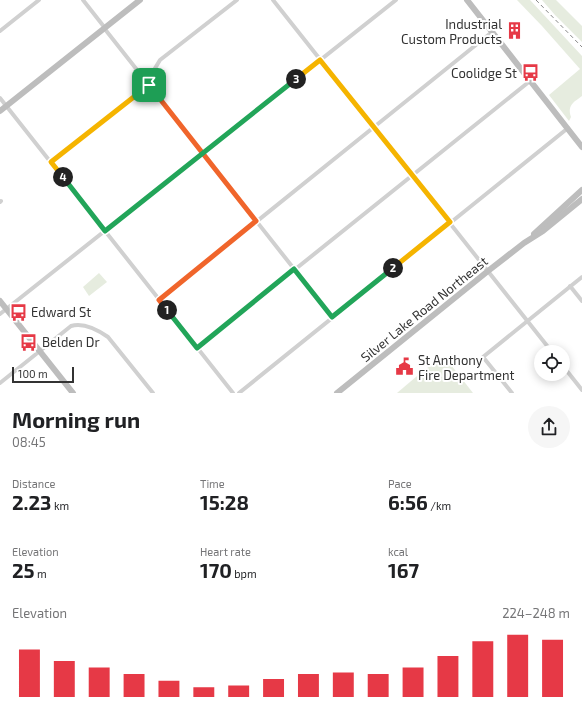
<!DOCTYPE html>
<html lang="en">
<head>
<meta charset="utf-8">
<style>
  :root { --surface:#fff; --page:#f6f6f6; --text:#202124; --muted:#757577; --accent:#e63946 }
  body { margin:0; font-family:"Exo 2",sans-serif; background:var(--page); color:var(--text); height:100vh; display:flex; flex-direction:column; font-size:15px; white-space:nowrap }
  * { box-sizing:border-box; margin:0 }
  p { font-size:13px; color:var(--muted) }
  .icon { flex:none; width:22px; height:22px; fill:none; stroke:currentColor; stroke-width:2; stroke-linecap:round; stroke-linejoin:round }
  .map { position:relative; height:393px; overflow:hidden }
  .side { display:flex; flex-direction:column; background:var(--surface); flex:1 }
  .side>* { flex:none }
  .tools { position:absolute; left:534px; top:345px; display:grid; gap:8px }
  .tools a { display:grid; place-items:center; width:36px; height:36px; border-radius:50%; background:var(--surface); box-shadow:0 2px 10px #0003; font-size:20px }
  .scale { position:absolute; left:12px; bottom:10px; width:62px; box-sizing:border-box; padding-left:4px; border:2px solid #333; border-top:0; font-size:11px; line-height:14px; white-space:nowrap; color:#333; -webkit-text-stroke:3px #fff; paint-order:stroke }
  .pin { position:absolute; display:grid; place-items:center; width:34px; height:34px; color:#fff; margin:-17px; border-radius:8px; box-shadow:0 2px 6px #0006 }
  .km { position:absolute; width:20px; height:20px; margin:-10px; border-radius:50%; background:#222; color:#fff; font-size:11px; line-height:20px; text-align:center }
  .round { display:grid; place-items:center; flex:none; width:42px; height:42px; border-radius:21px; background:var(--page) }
  .overview { display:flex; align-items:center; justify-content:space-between; height:68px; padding:0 12px }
  h1 { font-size:22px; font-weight:700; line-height:30px }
  .figures { display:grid; grid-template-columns:repeat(3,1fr); gap:6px; height:68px; padding:4px 12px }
  .figures div { display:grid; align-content:center }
  .figures b { font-size:20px; font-weight:700 }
  .figures small { font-size:11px; font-weight:400 }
  .figures p { font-size:11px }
  .chart { height:112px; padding:8px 12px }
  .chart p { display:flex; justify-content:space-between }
  .chart svg { width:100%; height:72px; margin-top:4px; stroke:var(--accent); stroke-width:6 }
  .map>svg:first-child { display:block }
</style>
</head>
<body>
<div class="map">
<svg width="582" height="393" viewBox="0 0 582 393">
  <rect width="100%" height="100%" fill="#fff"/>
  <g fill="#e6ecdf">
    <path d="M 517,0 L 530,0 L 582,56 L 582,96 C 574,102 567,105 571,117 L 569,121 L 549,95 L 580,69 L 542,26 Z"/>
    <polygon points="542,0 556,0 582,26 582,42 555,15"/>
    <polygon points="99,273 107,282 89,296 83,287"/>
    <polygon points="444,356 473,393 397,393 423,371"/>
  </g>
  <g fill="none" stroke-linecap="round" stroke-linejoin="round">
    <g stroke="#d0d0d0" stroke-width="4">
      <polyline points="83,0 105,28"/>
      <polyline points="273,0 552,352"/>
      <polyline points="104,28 332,317"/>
      <polyline points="0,31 39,0"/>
      <polyline points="0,98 233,393"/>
      <polyline points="51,162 153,82 154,70 160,60 237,0"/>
      <polyline points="0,202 1,201"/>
      <polyline points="570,286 582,301"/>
      <polyline points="159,300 374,127 492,32"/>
      <polyline points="0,314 396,0"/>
      <polyline points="197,348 530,81"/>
      <polyline points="563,366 582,390"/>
      <path d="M 0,383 L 71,326 C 84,322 98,330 108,337 L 153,393"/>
      <polyline points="239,393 568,128"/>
      <polyline points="512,393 483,357 582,277"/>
    </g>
    <g stroke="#bdbdbd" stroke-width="6">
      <polyline points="467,0 582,147"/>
      <polyline points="0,111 140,0"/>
      <polyline points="534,234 582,190"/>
      <polyline points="0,301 73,393"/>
      <polyline points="337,393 488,271 524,243 543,231 582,199"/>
    </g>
    <polyline stroke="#888" stroke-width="1" stroke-dasharray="4 3" stroke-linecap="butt" points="536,0 582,47"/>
  </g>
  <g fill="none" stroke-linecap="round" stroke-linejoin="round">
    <defs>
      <polyline id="split-1" points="149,85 256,221 159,300 167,310"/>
      <polyline id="split-2" points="167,310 197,348 294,269 332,317 393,268"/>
      <polyline id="split-3" points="296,79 320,60 450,222 393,268"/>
      <polyline id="split-4" points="63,177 105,231 296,79"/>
      <polyline id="split-5" points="63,177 51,162 149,85"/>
    </defs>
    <use href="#split-1" stroke="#fff" stroke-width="8"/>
    <use href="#split-2" stroke="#fff" stroke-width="8"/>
    <use href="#split-3" stroke="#fff" stroke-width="8"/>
    <use href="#split-4" stroke="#fff" stroke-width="8"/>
    <use href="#split-5" stroke="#fff" stroke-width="8"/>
    <use href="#split-1" stroke="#f0652b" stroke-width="5"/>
    <use href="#split-2" stroke="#22a559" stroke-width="5"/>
    <use href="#split-3" stroke="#f5b400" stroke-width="5"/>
    <use href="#split-4" stroke="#22a559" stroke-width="5"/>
    <use href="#split-5" stroke="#f5b400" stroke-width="5"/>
  </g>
  <defs>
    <symbol id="building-bare" viewBox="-9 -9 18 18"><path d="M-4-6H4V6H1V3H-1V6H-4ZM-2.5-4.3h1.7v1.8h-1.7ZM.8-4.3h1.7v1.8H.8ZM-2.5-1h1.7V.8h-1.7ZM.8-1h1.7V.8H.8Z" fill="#e63946" stroke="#fff" stroke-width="2.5" paint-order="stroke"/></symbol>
    <symbol id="bus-bare" viewBox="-9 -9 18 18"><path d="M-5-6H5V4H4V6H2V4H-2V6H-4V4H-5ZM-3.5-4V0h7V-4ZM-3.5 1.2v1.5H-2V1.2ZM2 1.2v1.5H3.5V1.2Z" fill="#e63946" stroke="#fff" stroke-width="2.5" paint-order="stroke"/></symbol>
    <symbol id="civic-bare" viewBox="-9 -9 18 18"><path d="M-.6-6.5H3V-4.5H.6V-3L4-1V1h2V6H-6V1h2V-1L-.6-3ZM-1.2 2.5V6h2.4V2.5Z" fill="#e63946" stroke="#fff" stroke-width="2.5" paint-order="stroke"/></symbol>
  </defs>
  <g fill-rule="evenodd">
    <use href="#building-bare" x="502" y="18" width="25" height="25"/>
    <use href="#bus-bare" x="518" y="60" width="25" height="25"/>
    <use href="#bus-bare" x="6" y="300" width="25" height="25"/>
    <use href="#bus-bare" x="16" y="330" width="25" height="25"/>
    <use href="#civic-bare" x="392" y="354" width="25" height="25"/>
  </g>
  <g text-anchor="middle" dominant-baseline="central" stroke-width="4" stroke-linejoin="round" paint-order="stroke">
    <g font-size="13" fill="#333" stroke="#fff" text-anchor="start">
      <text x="502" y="24" text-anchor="end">Industrial<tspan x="502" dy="15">Custom Products</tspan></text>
      <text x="517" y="73" text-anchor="end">Coolidge St</text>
      <text x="31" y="312">Edward St</text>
      <text x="42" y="342">Belden Dr</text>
      <text x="418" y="360">St Anthony<tspan x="418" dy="15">Fire Department</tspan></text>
    </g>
    <g font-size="13" fill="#333" stroke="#fff">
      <text transform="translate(424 309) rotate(-39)">Silver Lake Road Northeast</text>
    </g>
  </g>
</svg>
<div class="tools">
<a><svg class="icon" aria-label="locate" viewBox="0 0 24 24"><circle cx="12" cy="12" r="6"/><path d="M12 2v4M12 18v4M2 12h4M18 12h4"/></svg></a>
</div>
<div class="scale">100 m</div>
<div class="pin" style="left:149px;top:85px;background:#1e9e55"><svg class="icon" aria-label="arrive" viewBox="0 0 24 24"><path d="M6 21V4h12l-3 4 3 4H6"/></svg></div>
<b class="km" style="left:167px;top:310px">1</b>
<b class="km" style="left:393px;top:268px">2</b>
<b class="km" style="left:296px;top:79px">3</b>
<b class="km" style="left:63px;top:177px">4</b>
</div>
<section class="side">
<div class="overview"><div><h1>Morning run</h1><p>08:45</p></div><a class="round"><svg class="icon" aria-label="share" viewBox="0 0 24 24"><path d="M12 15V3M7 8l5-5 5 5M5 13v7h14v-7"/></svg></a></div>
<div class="figures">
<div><p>Distance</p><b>2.23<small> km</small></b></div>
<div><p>Time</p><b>15:28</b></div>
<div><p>Pace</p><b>6:56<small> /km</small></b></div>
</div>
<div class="figures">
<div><p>Elevation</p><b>25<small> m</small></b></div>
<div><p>Heart rate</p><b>170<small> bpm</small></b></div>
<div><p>kcal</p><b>167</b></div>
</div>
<div class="chart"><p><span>Elevation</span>224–248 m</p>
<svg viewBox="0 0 160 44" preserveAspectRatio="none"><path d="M5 44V15M15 44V22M25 44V26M35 44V30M45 44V34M55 44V38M65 44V37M75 44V33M85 44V30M95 44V29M105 44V30M115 44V26M125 44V19M135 44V10M145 44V6M155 44V9"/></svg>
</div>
</section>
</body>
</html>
